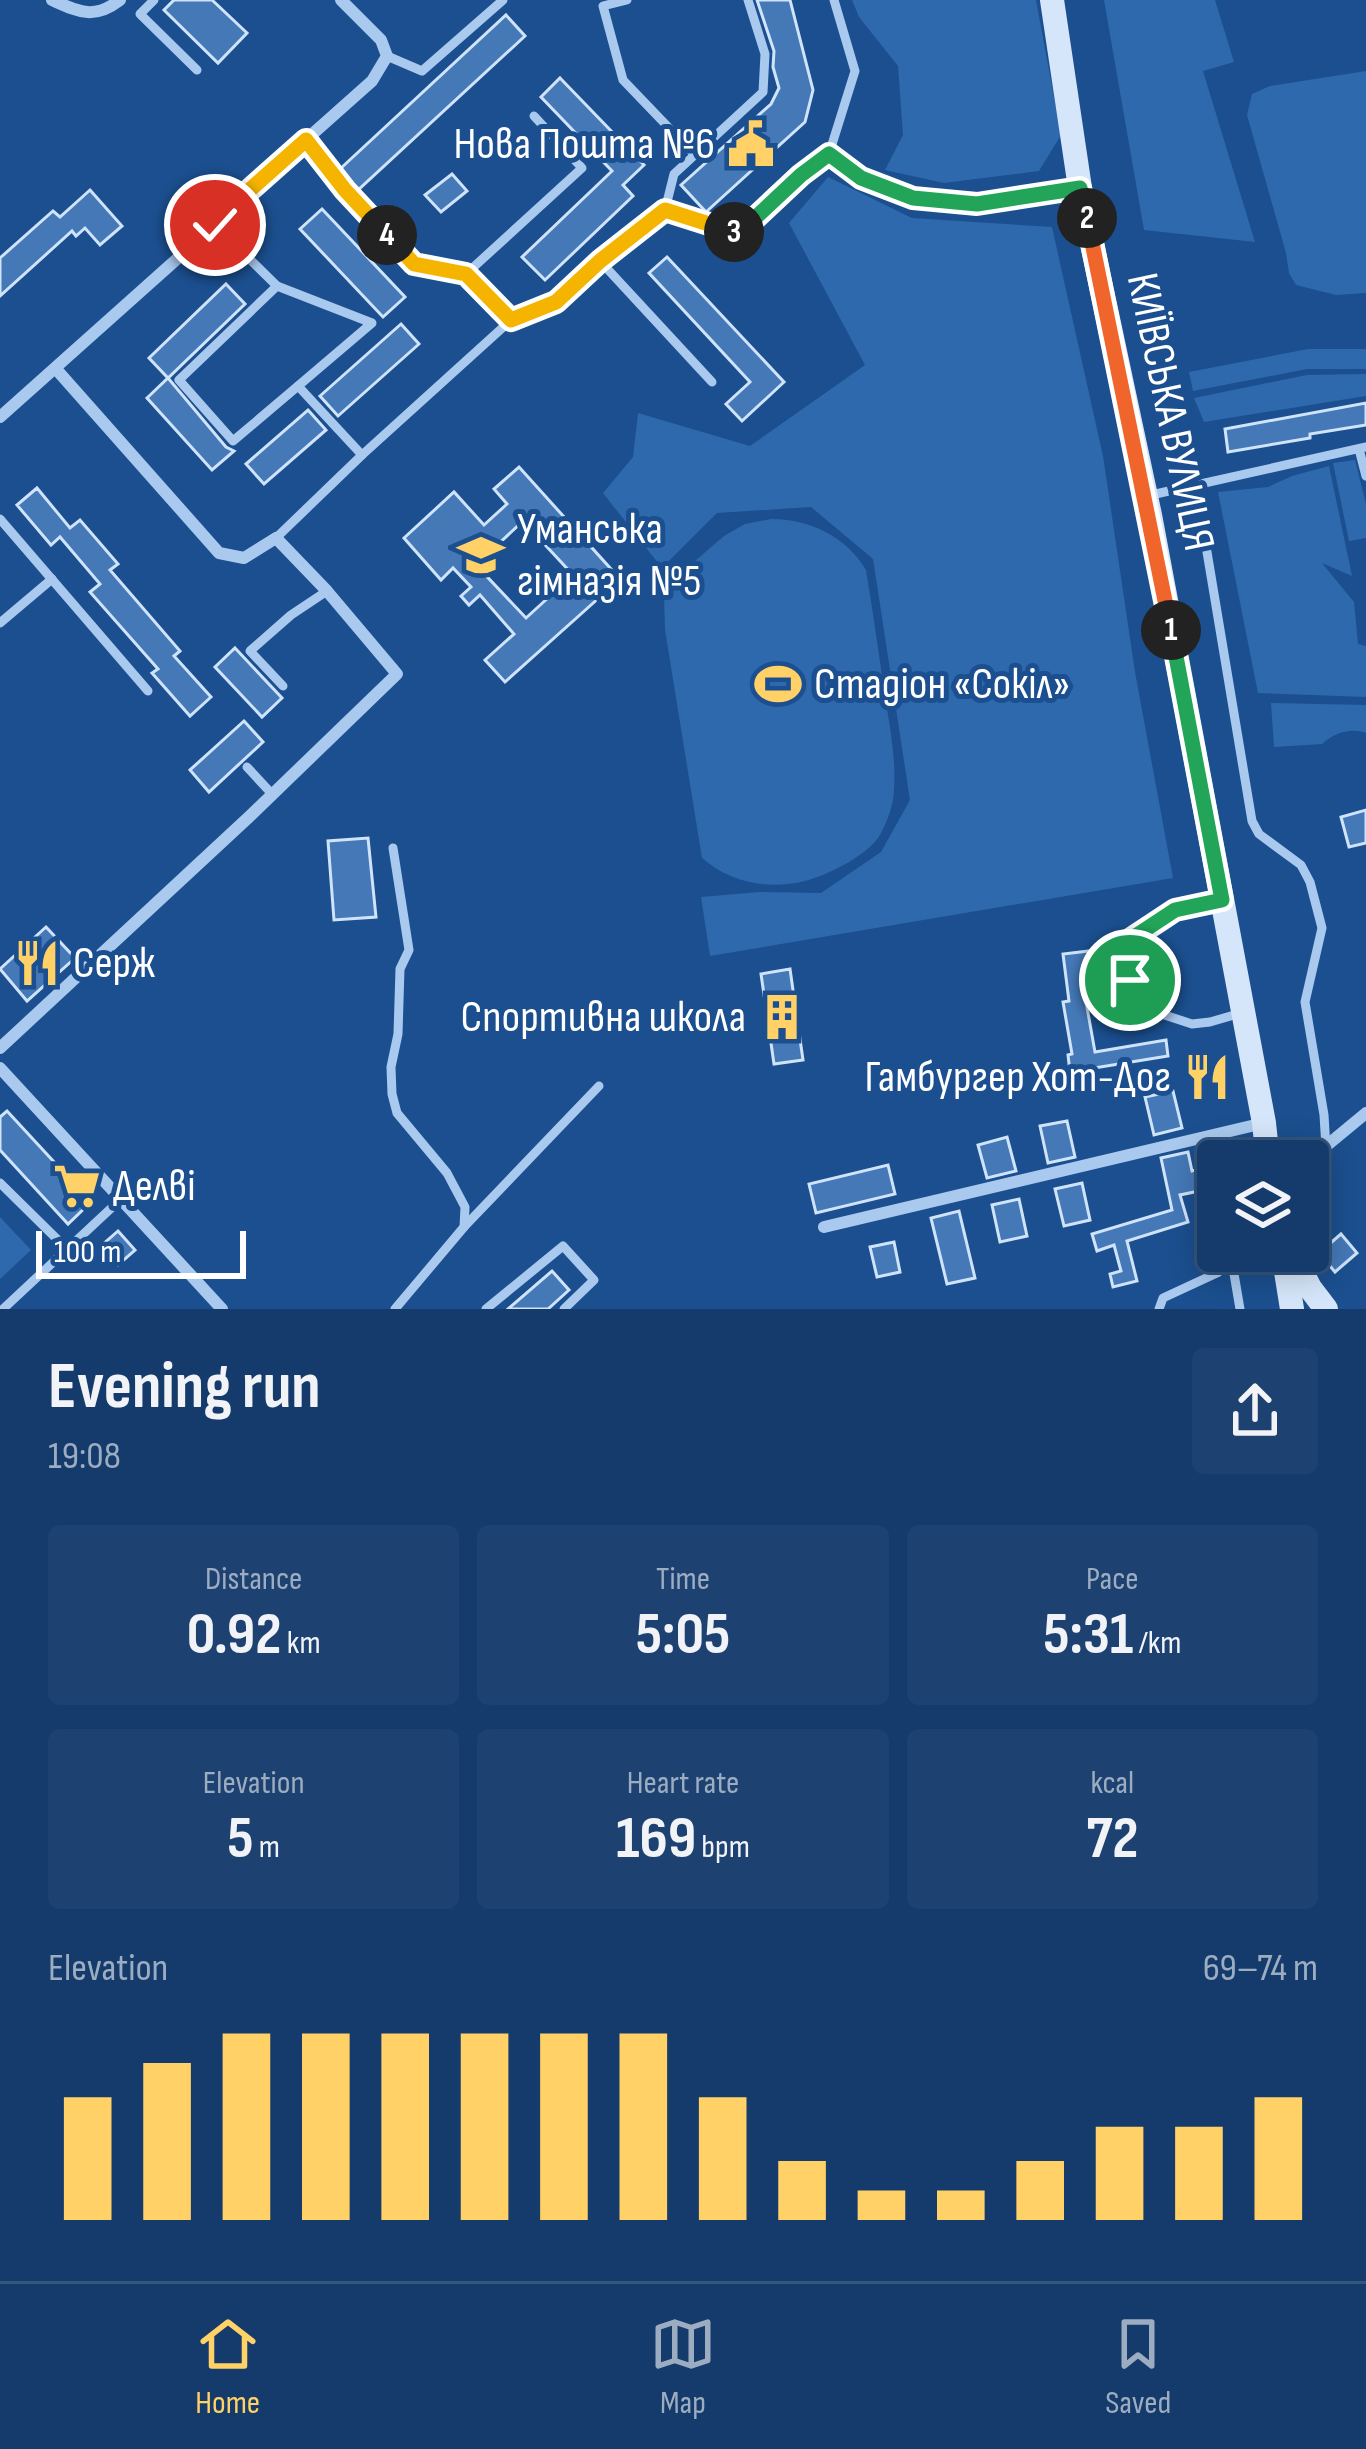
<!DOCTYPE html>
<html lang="en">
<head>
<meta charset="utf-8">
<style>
  :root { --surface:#143b6b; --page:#1d4271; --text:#f1f3f6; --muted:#9dadc1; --line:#33557e; --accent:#ffd166 }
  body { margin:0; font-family:"Sofia Sans Condensed",sans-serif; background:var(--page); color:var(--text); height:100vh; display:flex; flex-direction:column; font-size:45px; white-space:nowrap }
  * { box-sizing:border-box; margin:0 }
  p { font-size:39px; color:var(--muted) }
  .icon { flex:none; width:66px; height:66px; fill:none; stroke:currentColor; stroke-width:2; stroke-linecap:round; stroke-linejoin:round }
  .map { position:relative; height:1309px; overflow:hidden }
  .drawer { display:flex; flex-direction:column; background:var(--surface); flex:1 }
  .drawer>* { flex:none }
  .controls { position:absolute; left:1197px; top:1140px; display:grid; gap:24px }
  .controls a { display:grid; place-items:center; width:132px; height:132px; border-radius:12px; background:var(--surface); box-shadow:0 6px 30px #0003,0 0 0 3px var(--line); font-size:60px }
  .scale { position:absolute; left:36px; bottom:30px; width:210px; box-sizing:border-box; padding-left:12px; border:6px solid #fff; border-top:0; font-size:33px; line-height:42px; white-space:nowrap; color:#fff; -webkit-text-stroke:9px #1b4f8f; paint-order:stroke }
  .pin { position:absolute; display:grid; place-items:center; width:102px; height:102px; color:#fff; margin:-51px; border:6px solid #fff; border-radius:50%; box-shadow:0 3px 12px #0007 }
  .km { position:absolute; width:60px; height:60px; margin:-30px; border-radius:50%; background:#222; color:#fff; font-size:33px; line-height:60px; text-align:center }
  .round { display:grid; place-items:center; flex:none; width:126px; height:126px; border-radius:12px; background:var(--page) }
  .head { display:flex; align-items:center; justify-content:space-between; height:204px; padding:0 48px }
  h1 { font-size:66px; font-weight:700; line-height:90px }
  .figures { display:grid; grid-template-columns:repeat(3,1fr); gap:18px; height:204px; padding:12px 48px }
  .figures div { display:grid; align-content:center; border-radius:12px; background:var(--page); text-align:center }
  .figures b { font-size:60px; font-weight:700 }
  .figures small { font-size:33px; font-weight:400 }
  .figures p { font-size:33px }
  .chart { height:336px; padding:24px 48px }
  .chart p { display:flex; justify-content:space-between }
  .chart svg { width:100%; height:216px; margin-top:12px; stroke:var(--accent); stroke-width:6 }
  .tab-bar { display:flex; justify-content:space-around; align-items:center; height:168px; border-top:3px solid var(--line); background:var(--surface); font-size:33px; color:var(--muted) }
  .tab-bar a { display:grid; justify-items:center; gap:6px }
  .tab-bar .current { color:var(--accent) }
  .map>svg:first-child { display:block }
</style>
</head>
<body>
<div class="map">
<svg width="1366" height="1309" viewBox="0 0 1366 1309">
  <rect width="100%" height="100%" fill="#1b4f8f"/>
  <g fill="#2e69ad">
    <polygon points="852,0 1036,0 1061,135 1039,171 944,183 885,170 903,135 898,66 859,17"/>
    <polygon points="1104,0 1215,0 1234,62 1203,71 1255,242 1144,230"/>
    <polygon points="1366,71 1366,293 1336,295 1296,285 1289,273 1286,253 1247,115 1252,94 1270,86"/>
    <polygon points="828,177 912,218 1052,227 1103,456 1135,672 1173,878 710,956 701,897 759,892 821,893 881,852 910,800 873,559 811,507 717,513 662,568 603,493 633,457 638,413 750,446 865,365 789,223"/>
    <polygon points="1308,349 1366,349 1366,369 1307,369 1193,391 1189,372"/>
    <polygon points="1366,374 1366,396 1204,422 1194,398 1307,375"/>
    <polygon points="1355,460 1366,504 1366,538 1349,541 1333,463"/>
    <polygon points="1329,466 1352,576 1322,563 1354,602 1358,644 1366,646 1366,697 1258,693 1218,492 1268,487 1292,476"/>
    <path d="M 771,519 C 809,519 846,536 866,570 C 873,612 879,655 885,697 C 890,727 896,759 894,789 C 894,803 888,820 881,833 C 871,854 828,875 805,881 C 768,890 731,883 702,858 L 665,630 L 664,597 L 674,579 L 724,536 L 745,524 Z"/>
    <path d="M 1271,703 L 1366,705 L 1366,733 C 1352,727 1333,733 1322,744 L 1274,747 Z"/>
    <polygon points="0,1217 31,1250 0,1279"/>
  </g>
  <g fill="#4478b7" stroke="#cfe3fa" stroke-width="3" fill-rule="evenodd">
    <polygon points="174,0 212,0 247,33 218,63 164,10"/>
    <polygon points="757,0 790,0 813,90 805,122 706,212 681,185 771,104 779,88 773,67 774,51"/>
    <polygon points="506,15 525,36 358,190 340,169"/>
    <polygon points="560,78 644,165 623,185 633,196 545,280 522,257 612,171 541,97"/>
    <polygon points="452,174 467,191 441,212 425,195"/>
    <polygon points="90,190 122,226 100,245 85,228 76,236 72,231 0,296 0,258 53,211 60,217"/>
    <polygon points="322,209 405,297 383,317 300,229"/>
    <polygon points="667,257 784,382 742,421 726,404 750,382 649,273"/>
    <polygon points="226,284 245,304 168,378 149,358"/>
    <polygon points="401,324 419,344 338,416 320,396"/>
    <polygon points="168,378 226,447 234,451 212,470 147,398"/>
    <polygon points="1366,403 1366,425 1310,434 1310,438 1228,452 1225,429"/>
    <polygon points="308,410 326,430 264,484 246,464"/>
    <path d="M 519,467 L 620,579 L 505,682 L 485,660 L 514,634 L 480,595 L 469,605 L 461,596 L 471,587 L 453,568 L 441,580 L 404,538 L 454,492 L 484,525 L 507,504 L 494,489 ZM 523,521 L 573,575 L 526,618 L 476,565 Z"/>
    <polygon points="37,488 70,528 80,520 118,564 110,570 180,651 174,656 211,697 190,716 152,673 158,669 90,592 100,584 60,537 51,545 17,505"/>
    <polygon points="235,648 282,698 262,717 215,667"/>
    <polygon points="244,721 263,742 209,792 190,770"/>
    <polygon points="1366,810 1366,843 1349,847 1341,817"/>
    <polygon points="368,838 376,917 334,920 328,841"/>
    <polygon points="46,927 75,958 27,1001 0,969"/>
    <polygon points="1089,951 1091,965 1104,964 1107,982 1083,985 1095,1052 1166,1040 1168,1056 1088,1069 1089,1079 1071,1081 1068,1055 1072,1054 1063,1002 1069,1001 1063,954"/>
    <polygon points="790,969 803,1060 774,1064 761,974"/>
    <polygon points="1173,1091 1182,1128 1154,1135 1145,1097"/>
    <polygon points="7,1111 91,1202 68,1224 0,1150 0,1117"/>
    <polygon points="1067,1121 1075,1157 1048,1163 1040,1126"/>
    <polygon points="1007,1137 1016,1171 987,1178 978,1145"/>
    <polygon points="1188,1152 1192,1171 1208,1167 1213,1188 1180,1195 1188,1222 1127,1241 1137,1281 1113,1287 1110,1274 1121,1271 1114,1245 1097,1251 1092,1234 1172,1210 1161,1158"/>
    <polygon points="888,1165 895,1194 816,1213 809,1184"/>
    <polygon points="1082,1183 1090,1220 1064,1226 1055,1189"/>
    <polygon points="1019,1199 1027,1236 1000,1242 992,1205"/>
    <polygon points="959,1211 975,1278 947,1284 931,1218"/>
    <polygon points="118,1231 135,1250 118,1265 101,1246"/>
    <polygon points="1341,1234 1357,1253 1335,1272 1319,1253"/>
    <polygon points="894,1242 900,1272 877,1277 870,1247"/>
    <polygon points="552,1271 569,1290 548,1309 508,1309"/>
  </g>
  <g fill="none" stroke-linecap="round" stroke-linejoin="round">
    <g stroke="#a9c9ee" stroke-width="9">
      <polyline points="154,0 140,14 197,70"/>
      <polyline points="627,0 603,6 623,80 694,154"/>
      <polyline points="387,56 422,71 503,0"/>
      <polyline points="829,154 855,71 834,0"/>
      <polyline points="665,210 674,174 763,92 765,54 748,0"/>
      <polyline points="215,225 277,286 179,380 233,441 298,386 362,455"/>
      <polyline points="600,261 712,382"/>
      <polyline points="466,274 582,168 534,116"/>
      <polyline points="277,286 372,323 298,386"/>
      <polyline points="1359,449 1366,476"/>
      <polyline points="1175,489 1186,502 1204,534 1252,821 1259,834 1301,865 1310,882 1322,928 1305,1002 1324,1115 1326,1148"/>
      <polyline points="1151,495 1366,447"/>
      <polyline points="0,519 148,691"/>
      <polyline points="276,538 362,455 511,320 466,274 414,264 345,190 306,140"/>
      <polyline points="0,623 52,579"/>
      <polyline points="283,686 250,651 291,615 327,591"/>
      <polyline points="247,767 272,794"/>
      <polyline points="393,848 409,950 400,969 398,1034 391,1067 392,1094 397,1113 447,1173 465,1207 464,1227 395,1309"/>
      <polyline points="1217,901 1175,910 1125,943 1134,1005 1192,1024 1210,1022 1241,1013"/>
      <polyline points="0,1183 67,1249"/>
      <polyline points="464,1227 599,1086"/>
      <polyline points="3,1309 121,1199"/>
      <polyline points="486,1309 563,1246 594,1280 564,1309"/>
      <polyline points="1159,1309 1163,1298 1217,1273 1232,1262"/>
      <polyline points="1240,1309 1232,1262 1243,1251"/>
    </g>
    <g stroke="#a9c9ee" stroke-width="12">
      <path d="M 52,0 C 79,12 94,20 120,0"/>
      <polyline points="511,320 556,301 600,261 665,210 738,234 801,175 829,154 861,178 913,198 977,204 1080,188"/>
      <polyline points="0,417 215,225 235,203 372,81 387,56 381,40 341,0"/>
      <polyline points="0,1048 250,816 397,674 327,591 276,538 244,558 219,553 56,369"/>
      <polyline points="0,1068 222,1309"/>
      <polyline points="1308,1161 1366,1113"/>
      <polyline points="824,1227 1264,1123"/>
    </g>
    <g stroke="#d6e6fa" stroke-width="24">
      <polyline points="1052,0 1080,188 1150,515 1264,1123 1268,1161"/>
      <polyline points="1291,1251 1310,1288 1326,1309"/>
      <polyline points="1283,1253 1292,1309"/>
    </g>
  </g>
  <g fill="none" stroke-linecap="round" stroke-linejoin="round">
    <defs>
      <polyline id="split-1" points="1130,980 1125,943 1175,910 1222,900 1171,630"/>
      <polyline id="split-2" points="1087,218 1171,630"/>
      <polyline id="split-3" points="734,232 738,234 801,175 829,154 861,178 913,198 977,204 1080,188 1087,218"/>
      <polyline id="split-4" points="387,235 414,264 466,274 511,320 556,302 600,261 665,210 734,232"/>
      <polyline id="split-5" points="215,225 235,203 306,140 345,190 387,235"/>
    </defs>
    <use href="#split-1" stroke="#fff" stroke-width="24"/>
    <use href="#split-2" stroke="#fff" stroke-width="24"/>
    <use href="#split-3" stroke="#fff" stroke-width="24"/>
    <use href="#split-4" stroke="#fff" stroke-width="24"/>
    <use href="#split-5" stroke="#fff" stroke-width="24"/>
    <use href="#split-1" stroke="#22a559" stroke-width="15"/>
    <use href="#split-2" stroke="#f0652b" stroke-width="15"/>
    <use href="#split-3" stroke="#22a559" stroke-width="15"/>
    <use href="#split-4" stroke="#f5b400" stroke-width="15"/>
    <use href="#split-5" stroke="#f5b400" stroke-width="15"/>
  </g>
  <defs>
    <symbol id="civic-bare" viewBox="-9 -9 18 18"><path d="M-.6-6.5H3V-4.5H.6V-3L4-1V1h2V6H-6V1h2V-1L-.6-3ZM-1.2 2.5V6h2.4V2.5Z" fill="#ffd166" stroke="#1b4f8f" stroke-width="2.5" paint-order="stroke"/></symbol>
    <symbol id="school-bare" viewBox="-9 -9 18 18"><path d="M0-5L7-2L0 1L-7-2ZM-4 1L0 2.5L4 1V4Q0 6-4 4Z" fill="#ffd166" stroke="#1b4f8f" stroke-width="2.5" paint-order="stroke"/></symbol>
    <symbol id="stadium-bare" viewBox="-9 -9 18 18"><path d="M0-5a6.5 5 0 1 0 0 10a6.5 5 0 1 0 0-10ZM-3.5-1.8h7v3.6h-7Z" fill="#ffd166" stroke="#1b4f8f" stroke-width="2.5" paint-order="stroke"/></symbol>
    <symbol id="restaurant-bare" viewBox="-9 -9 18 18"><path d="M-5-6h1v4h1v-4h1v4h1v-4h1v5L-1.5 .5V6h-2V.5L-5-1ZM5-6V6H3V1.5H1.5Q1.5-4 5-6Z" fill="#ffd166" stroke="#1b4f8f" stroke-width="2.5" paint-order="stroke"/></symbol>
    <symbol id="building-bare" viewBox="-9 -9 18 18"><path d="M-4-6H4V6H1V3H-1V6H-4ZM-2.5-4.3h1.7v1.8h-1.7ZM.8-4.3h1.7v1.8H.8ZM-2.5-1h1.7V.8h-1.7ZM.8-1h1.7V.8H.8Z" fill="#ffd166" stroke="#1b4f8f" stroke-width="2.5" paint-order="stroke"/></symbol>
    <symbol id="supermarket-bare" viewBox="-9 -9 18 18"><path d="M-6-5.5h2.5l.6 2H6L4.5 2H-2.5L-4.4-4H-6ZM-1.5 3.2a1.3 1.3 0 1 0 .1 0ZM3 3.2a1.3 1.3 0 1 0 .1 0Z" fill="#ffd166" stroke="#1b4f8f" stroke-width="2.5" paint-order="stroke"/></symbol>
  </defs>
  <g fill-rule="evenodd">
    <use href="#civic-bare" x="718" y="111" width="66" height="66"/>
    <use href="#school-bare" x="448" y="522" width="66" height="66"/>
    <use href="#stadium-bare" x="745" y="651" width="66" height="66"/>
    <use href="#restaurant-bare" x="4" y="930" width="66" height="66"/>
    <use href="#building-bare" x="749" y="984" width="66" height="66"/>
    <use href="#restaurant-bare" x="1174" y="1044" width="66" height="66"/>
    <use href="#supermarket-bare" x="44" y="1153" width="66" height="66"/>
  </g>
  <g text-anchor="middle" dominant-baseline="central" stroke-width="10" stroke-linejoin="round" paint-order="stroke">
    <g font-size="45" fill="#fff" stroke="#1b4f8f" text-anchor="start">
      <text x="715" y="144" text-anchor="end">Нова Пошта №6</text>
      <text x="517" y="529">Уманська<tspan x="517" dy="52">гімназія №5</tspan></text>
      <text x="814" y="684">Стадіон «Сокіл»</text>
      <text x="73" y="963">Серж</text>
      <text x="746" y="1017" text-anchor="end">Спортивна школа</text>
      <text x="1171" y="1077" text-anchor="end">Гамбургер Хот-Дог</text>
      <text x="113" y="1186">Делві</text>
    </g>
    <g font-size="45" fill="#fff" stroke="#1b4f8f">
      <text transform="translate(1170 412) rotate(78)">КИЇВСЬКА ВУЛИЦЯ</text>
    </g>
  </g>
</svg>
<div class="controls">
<a><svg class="icon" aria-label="layers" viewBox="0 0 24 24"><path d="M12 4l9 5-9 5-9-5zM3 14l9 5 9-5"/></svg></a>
</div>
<div class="scale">100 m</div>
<div class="pin" style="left:1130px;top:980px;background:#1e9e55"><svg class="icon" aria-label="arrive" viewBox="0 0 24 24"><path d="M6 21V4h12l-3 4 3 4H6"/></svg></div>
<div class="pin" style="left:215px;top:225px;background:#d93025"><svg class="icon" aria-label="check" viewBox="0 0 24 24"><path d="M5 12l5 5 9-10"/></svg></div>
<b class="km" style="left:1171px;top:630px">1</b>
<b class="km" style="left:1087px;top:218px">2</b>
<b class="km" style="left:734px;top:232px">3</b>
<b class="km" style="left:387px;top:235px">4</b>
</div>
<section class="drawer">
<div class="head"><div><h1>Evening run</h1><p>19:08</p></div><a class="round"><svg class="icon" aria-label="share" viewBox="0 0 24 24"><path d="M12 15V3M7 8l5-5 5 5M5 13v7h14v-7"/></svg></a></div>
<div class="figures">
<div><p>Distance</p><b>0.92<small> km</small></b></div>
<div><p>Time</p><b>5:05</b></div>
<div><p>Pace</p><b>5:31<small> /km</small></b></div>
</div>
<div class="figures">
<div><p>Elevation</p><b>5<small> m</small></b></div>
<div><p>Heart rate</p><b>169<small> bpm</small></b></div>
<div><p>kcal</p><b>72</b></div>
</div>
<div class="chart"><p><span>Elevation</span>69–74 m</p>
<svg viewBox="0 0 160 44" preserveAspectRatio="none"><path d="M5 44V19M15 44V12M25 44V6M35 44V6M45 44V6M55 44V6M65 44V6M75 44V6M85 44V19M95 44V32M105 44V38M115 44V38M125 44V32M135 44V25M145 44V25M155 44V19"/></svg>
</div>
</section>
<nav class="tab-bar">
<a class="current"><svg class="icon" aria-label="home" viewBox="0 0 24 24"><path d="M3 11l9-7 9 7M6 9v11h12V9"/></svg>Home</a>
<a><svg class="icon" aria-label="map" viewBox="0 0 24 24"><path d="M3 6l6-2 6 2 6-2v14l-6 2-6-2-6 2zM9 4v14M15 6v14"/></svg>Map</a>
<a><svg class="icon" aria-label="saved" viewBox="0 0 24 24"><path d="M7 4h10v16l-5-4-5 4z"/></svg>Saved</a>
</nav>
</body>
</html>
